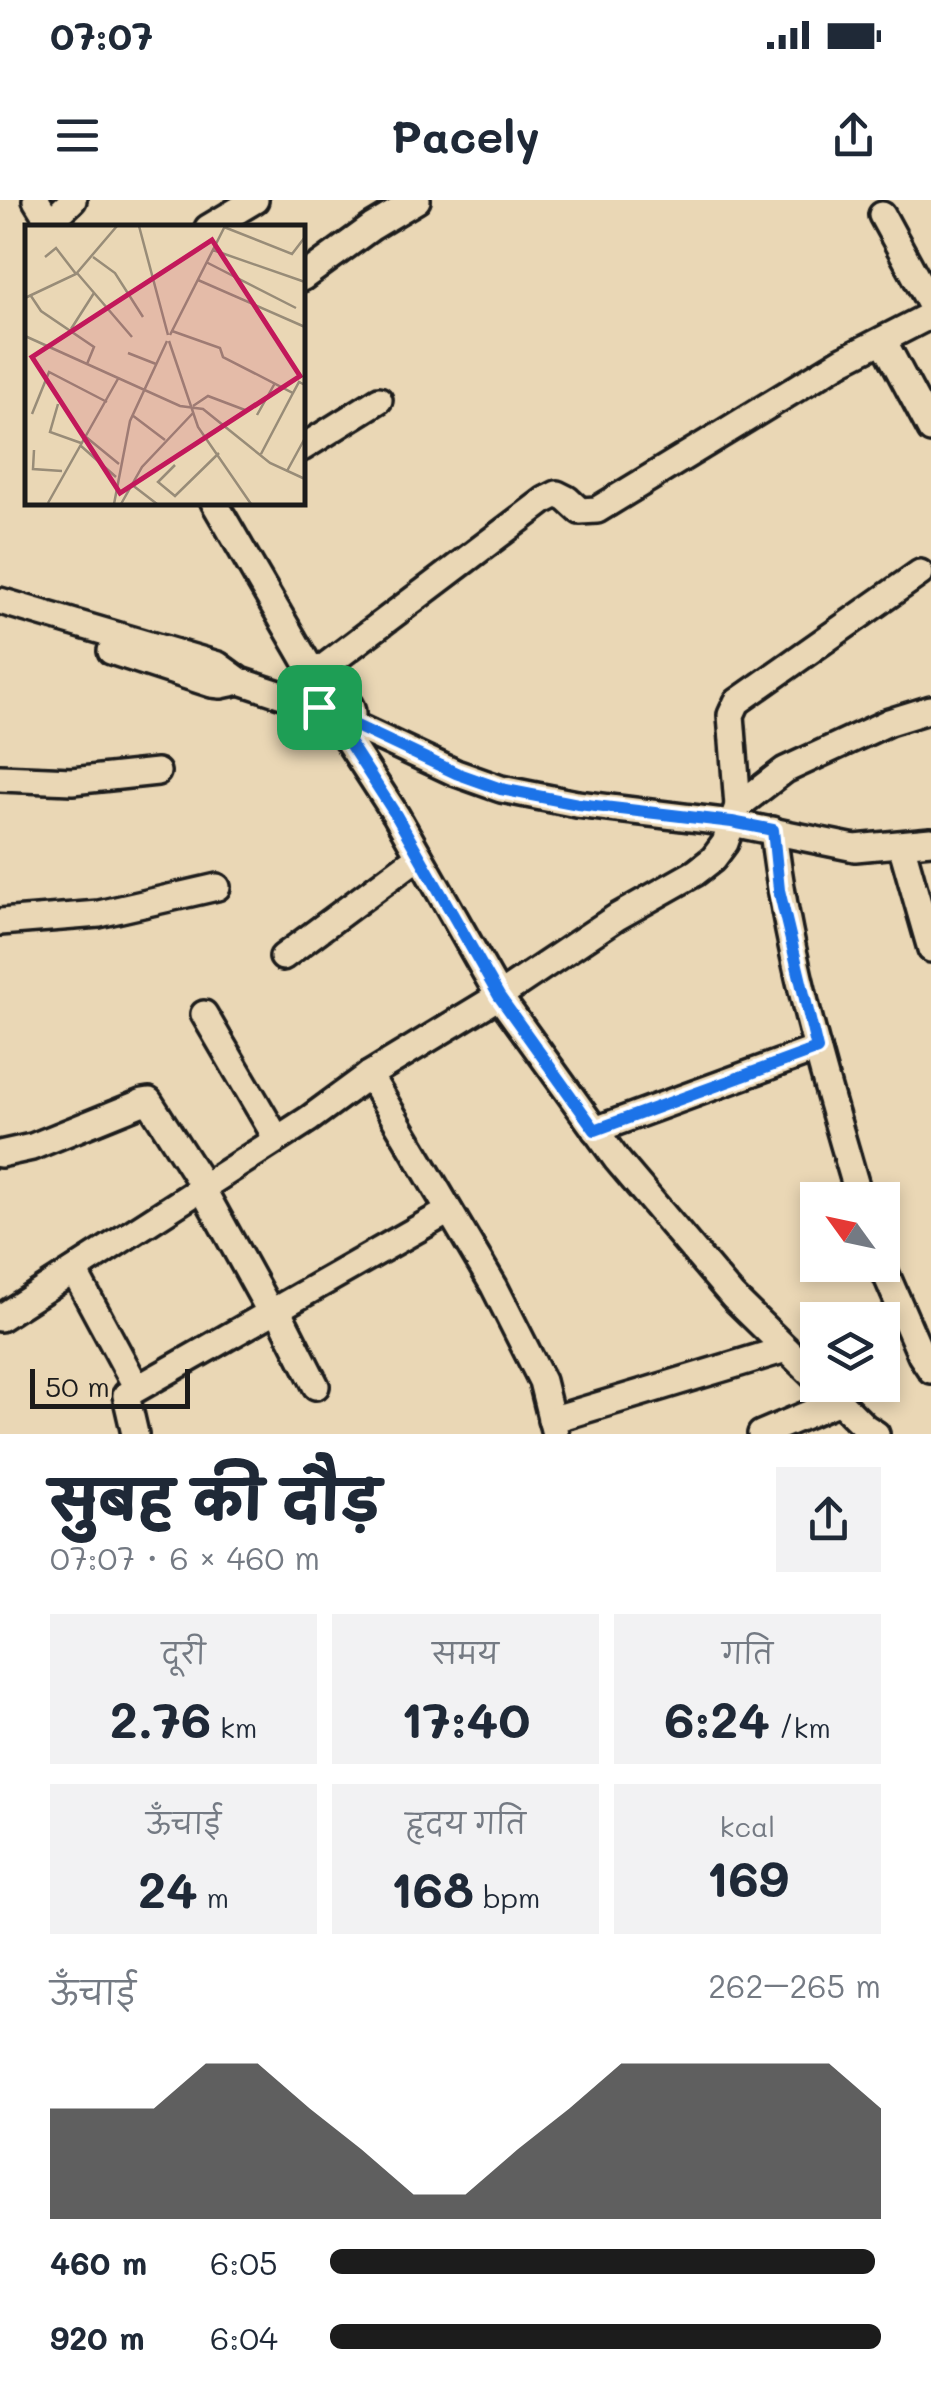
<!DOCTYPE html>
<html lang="hi">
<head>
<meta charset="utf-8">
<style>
  :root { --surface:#fff; --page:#f2f2f3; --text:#1f2937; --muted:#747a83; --accent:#1c1c1c }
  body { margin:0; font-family:Mali,"Playpen Sans Deva",sans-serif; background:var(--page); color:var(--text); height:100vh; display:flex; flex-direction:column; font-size:38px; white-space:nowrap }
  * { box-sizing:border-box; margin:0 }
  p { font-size:32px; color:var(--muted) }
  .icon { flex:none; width:55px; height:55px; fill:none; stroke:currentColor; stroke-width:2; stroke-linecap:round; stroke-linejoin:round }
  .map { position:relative; height:1234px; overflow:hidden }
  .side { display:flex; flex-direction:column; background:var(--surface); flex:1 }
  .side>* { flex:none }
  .needle { width:65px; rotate:303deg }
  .tools { position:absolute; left:800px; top:982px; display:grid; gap:20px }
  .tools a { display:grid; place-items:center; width:100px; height:100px; border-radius:0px; background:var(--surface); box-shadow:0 5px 15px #0003; font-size:50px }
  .scale { position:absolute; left:30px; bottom:25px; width:160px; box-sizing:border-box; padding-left:10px; border:5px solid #1c1c1c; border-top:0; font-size:28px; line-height:35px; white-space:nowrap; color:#1c1c1c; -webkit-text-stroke:8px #ead7b5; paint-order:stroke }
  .pin { position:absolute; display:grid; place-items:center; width:85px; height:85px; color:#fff; margin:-42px; border-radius:20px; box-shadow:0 5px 15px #0006 }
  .round { display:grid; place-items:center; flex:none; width:105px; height:105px; border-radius:0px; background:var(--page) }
  .headline { display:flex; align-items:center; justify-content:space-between; height:170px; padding:0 50px }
  h1 { font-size:55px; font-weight:800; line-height:75px }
  .figures { display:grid; grid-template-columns:repeat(3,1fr); gap:15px; height:170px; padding:10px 50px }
  .figures div { display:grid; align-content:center; border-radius:0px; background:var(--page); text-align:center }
  .figures b { font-size:50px; font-weight:800 }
  .figures small { font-size:28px; font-weight:400 }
  .figures p { font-size:28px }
  .chart { height:280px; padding:20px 50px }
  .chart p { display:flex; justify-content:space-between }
  .chart svg { width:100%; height:180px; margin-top:10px; fill:var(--accent); opacity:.7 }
  ul { padding:0 50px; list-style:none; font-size:32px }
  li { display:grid; grid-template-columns:160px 120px 1fr; align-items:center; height:75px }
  li i { height:25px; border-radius:12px; background:var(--accent) }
  .status { display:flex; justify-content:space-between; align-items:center; height:70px; padding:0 50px; background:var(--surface); direction:ltr }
  .status svg { height:28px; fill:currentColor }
  header { display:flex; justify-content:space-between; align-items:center; height:130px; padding:0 50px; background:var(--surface); font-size:45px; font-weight:800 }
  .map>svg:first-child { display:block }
</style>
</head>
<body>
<div class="status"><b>07:07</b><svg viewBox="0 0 49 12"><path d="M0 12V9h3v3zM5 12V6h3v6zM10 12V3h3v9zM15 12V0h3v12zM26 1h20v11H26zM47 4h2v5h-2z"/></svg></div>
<header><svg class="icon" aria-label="menu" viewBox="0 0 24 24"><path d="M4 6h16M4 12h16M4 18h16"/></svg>Pacely<svg class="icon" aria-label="share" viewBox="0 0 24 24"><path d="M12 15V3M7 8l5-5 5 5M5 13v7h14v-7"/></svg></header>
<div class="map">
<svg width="931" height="1234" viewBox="0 0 931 1234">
  <rect width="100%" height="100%" fill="#ead7b5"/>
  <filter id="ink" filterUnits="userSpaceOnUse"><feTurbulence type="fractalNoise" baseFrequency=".01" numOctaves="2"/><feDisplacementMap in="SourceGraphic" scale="20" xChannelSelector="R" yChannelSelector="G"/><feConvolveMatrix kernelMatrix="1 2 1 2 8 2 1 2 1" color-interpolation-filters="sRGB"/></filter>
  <g filter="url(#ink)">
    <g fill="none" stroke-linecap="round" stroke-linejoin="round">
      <defs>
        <g id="minor">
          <polyline points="36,0 53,28"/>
          <polyline points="882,15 931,105"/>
          <polyline points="50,22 73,0"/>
          <polyline points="208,28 255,0"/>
          <polyline points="302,78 372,27 417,0"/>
          <polyline points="883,140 931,230"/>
          <polyline points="302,248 379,200"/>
          <polyline points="214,302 320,485"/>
          <polyline points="0,401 218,465 240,481 319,507"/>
          <polyline points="111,451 212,484 221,485 240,481"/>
          <polyline points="315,474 545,300 557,294 567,299 580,311 597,310 843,160 931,115"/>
          <circle cx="335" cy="514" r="17"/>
          <polyline points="349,523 456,573 501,589 577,604 732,623 855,648 931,641"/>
          <polyline points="341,530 396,615 499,796 617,960 733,1097 818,1180"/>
          <polyline points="0,578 72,581 157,572"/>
          <polyline points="738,606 731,515 737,502 920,373"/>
          <path d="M 773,630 C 787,756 825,879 860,1000"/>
          <polyline points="901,644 931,749"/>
          <polyline points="0,722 99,714 217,687"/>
          <polyline points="283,757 419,656"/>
          <polyline points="204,814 277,939"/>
          <polyline points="369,875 494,1086 542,1181 555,1234"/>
          <polyline points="595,930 817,849"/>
          <polyline points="0,954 32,947 143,902 149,901 204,987"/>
          <polyline points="202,988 271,1113"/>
          <polyline points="882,1065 921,1155 931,1170"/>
          <polyline points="74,1071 137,1188"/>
          <polyline points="277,1109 316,1186"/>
          <polyline points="0,1118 309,919 369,875 499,796 617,717 695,673 713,659 725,643 738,606 785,570 889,522 931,509"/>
          <polyline points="828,1190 865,1227 876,1234"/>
          <polyline points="551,1220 786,1149"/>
          <polyline points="135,1234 126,1195 449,1011"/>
          <polyline points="761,1234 839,1201"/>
        </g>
      </defs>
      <use href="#minor" stroke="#1c1c1c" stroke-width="32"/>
      <use href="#minor" stroke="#ead7b5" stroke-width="25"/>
    </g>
  </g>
  <g fill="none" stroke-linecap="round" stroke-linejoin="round" filter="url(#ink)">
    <defs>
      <path id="route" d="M 332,496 C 349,496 355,508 350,523 L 456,573 L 501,589 L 578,604 L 732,622 L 773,630 L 779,690 L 817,849 L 595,930 L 499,796 L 396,615 L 341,530 C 315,532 309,507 332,496 Z"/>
    </defs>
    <use href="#route" stroke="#fff" stroke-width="20"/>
    <use href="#route" stroke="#1a73e8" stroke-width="12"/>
  </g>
  <g transform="translate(25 25)">
    <rect width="280" height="280" fill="#ead7b5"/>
    <path fill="none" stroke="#988c78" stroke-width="2.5" d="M 114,1 L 143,110M 199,2 L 267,29 L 280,12M 188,25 L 280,57M 20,32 L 31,23 L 51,49M 68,32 L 90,48 L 118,92M 181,37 L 271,83M 52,48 L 107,112M 173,55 L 280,102M 6,71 L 16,86 L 69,122 L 62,139M 0,73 L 51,49 L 92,1M 46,104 L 69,68M 147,106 L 195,123 L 198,132 L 268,168 L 274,157 L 280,160M 145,110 L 200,1M 0,111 L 155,181 L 178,184 L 245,238 L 280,254M 144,116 L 173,202 L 226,279M 103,128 L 131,139M 33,179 L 25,207 L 56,218M 168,181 L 183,171 L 220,185M 7,189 L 24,147 L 82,177M 107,190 L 140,215M 232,190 L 250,158M 61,212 L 94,239M 56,221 L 91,252M 9,225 L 8,244 L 37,246M 236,229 L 268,168M 150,240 L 133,257 L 150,271 L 194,228M 262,246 L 280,213M 106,259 L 132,279M 23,278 L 94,152M 89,279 L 105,196 L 142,116M 96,279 L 117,242 L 168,188"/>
    <path fill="#c2185b" fill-opacity="0.15" stroke="#c2185b" stroke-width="5" d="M 187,15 L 275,151 L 95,268 L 7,132 Z"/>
    <rect width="280" height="280" fill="none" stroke="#1c1c1c" stroke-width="5"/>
  </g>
</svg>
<div class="tools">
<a><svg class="needle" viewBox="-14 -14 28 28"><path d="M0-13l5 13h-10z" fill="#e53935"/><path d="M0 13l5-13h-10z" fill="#747a83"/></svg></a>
<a><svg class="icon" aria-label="layers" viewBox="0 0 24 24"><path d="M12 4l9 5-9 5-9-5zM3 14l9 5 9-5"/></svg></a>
</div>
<div class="scale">50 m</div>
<div class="pin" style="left:319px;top:507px;background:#1e9e55"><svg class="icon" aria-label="arrive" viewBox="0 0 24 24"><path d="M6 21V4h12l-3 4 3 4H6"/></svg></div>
</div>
<section class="side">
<div class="headline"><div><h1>सुबह की दौड़</h1><p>07:07 · 6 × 460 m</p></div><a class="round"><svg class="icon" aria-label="share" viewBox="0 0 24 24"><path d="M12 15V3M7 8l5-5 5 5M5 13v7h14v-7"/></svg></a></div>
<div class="figures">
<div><p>दूरी</p><b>2.76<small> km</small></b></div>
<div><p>समय</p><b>17:40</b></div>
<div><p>गति</p><b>6:24<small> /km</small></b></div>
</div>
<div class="figures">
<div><p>ऊँचाई</p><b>24<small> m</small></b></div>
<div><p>हृदय गति</p><b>168<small> bpm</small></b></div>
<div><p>kcal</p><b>169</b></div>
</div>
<div class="chart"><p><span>ऊँचाई</span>262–265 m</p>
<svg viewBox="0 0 160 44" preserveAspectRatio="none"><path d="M0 44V17L10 17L20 17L30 6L40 6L50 17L60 27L70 38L80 38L90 27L100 17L110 6L120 6L130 6L140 6L150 6L160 17V44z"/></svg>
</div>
<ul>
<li><b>460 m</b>6:05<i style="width:99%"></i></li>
<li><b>920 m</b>6:04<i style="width:100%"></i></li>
</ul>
</section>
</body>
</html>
